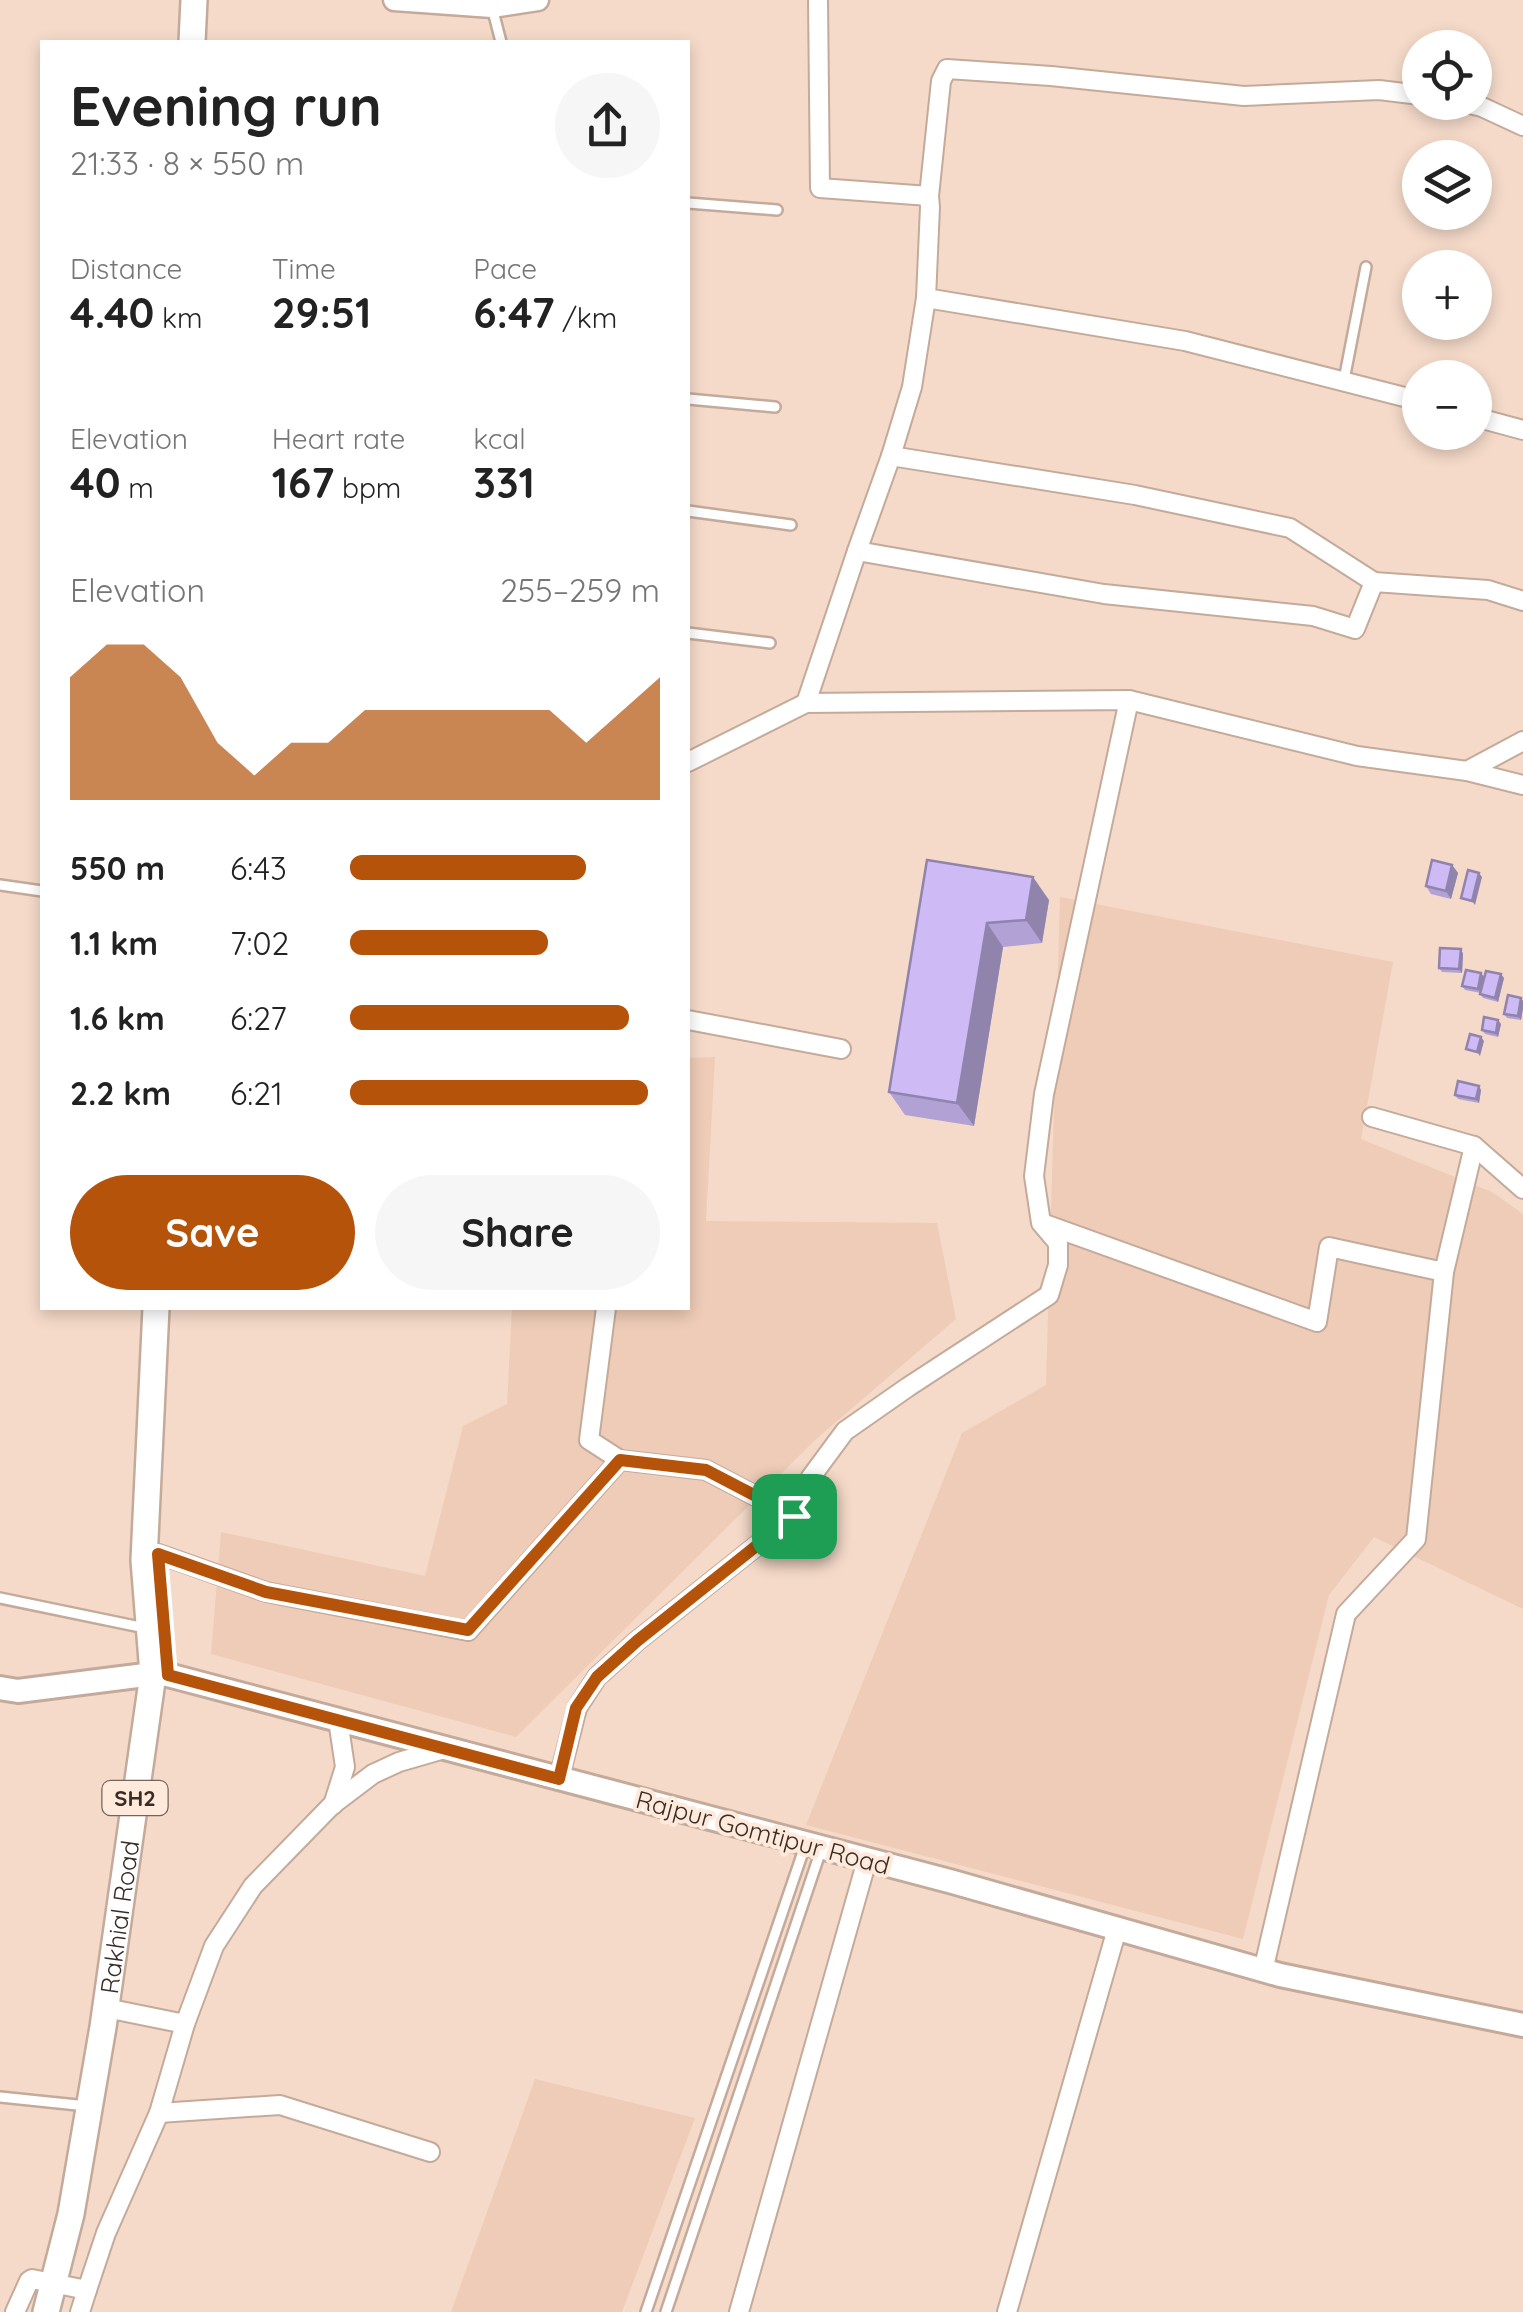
<!DOCTYPE html>
<html lang="en">
<head>
<meta charset="utf-8">
<style>
  :root { --surface:#fff; --page:#f6f6f6; --text:#222; --muted:#767676; --accent:#b45309 }
  body { margin:0; font-family:Quicksand,sans-serif; background:var(--page); color:var(--text); height:100vh; display:flex; flex-direction:column; font-size:38px; white-space:nowrap }
  * { box-sizing:border-box; margin:0 }
  p { font-size:32px; color:var(--muted) }
  .icon { flex:none; width:55px; height:55px; fill:none; stroke:currentColor; stroke-width:2; stroke-linecap:round; stroke-linejoin:round }
  .map { position:relative; flex:1; overflow:hidden }
  .sheet { position:absolute; left:40px; top:40px; width:650px; height:1270px; display:flex; flex-direction:column; background:var(--surface); border-radius:0px; box-shadow:0 5px 15px #0003 }
  .sheet>* { flex:none }
  .buttons { position:absolute; left:1402px; top:30px; display:grid; gap:20px }
  .buttons a { display:grid; place-items:center; width:90px; height:90px; border-radius:50%; background:var(--surface); box-shadow:0 5px 15px #0003; font-size:50px }
  .pin { position:absolute; display:grid; place-items:center; width:85px; height:85px; color:#fff; margin:-42px; border-radius:20px; box-shadow:0 5px 15px #0006 }
  .round { display:grid; place-items:center; flex:none; width:105px; height:105px; border-radius:52px; background:var(--page) }
  .head { display:flex; align-items:center; justify-content:space-between; height:170px; padding:0 30px }
  h1 { font-size:55px; font-weight:800; line-height:75px }
  .stats { display:grid; grid-template-columns:repeat(3,1fr); gap:15px; height:170px; padding:10px 30px }
  .stats div { display:grid; align-content:center }
  .stats b { font-size:42px; font-weight:800 }
  .stats small { font-size:28px; font-weight:400 }
  .stats p { font-size:28px }
  .chart { height:280px; padding:20px 30px }
  .chart p { display:flex; justify-content:space-between }
  .chart svg { width:100%; height:180px; margin-top:10px; fill:var(--accent); opacity:.7 }
  .action { display:flex; gap:20px; margin-top:auto; padding:20px 30px }
  .action a { flex:1; height:115px; border-radius:60px; background:var(--accent); color:#fff; font-size:40px; font-weight:800; line-height:115px; text-align:center }
  .action a+a { background:var(--page); color:var(--text) }
  ul { padding:0 30px; list-style:none; font-size:32px }
  li { display:grid; grid-template-columns:160px 120px 1fr; align-items:center; height:75px }
  li i { height:25px; border-radius:12px; background:var(--accent) }
  .map>svg:first-child { display:block }
</style>
</head>
<body>
<div class="map">
<svg width="1523" height="2312" viewBox="0 0 1523 2312">
  <rect width="100%" height="100%" fill="#f5dac9"/>
  <g fill="#eeccb7">
    <polygon points="1060,897 1393,962 1361,1139 1492,1192 1523,1214 1523,1609 1374,1537 1329,1595 1243,1939 806,1825 962,1433 1046,1385"/>
    <polygon points="715,1057 706,1221 937,1223 956,1319 815,1440 516,1737 211,1654 221,1532 425,1576 463,1426 507,1404 512,1308 688,1308 688,1058"/>
    <polygon points="535,2079 695,2118 622,2312 451,2312"/>
  </g>
  <g fill="none" stroke-linecap="round" stroke-linejoin="round">
    <defs>
      <g id="service">
        <polyline points="492,7 501,42"/>
        <polyline points="688,203 777,210"/>
        <polyline points="1344,380 1366,267"/>
        <polyline points="688,399 775,407"/>
        <polyline points="688,511 791,525"/>
        <polyline points="688,633 770,643"/>
        <polyline points="0,885 42,891"/>
        <polyline points="0,1598 145,1628"/>
        <polyline points="0,2097 87,2106"/>
        <polyline points="646,2312 805,1846"/>
        <polyline points="666,2312 821,1850"/>
      </g>
      <g id="minor">
        <polyline points="818,0 820,188 929,196"/>
        <polyline points="1420,95 1379,90 1244,96 1051,76 947,69 941,81 929,196 930,207 926,298 1185,341 1420,401"/>
        <polyline points="1462,102 1482,107 1523,126"/>
        <polyline points="926,298 912,387 891,456 1135,495 1290,528 1374,582"/>
        <polyline points="1475,417 1523,430"/>
        <polyline points="857,551 891,456"/>
        <polyline points="806,703 857,551 1104,594 1313,616 1355,629 1374,582 1488,590 1523,601"/>
        <polyline points="688,762 806,703 1129,700 1357,756 1467,771 1523,785"/>
        <polyline points="1467,771 1523,741"/>
        <polyline points="688,1020 841,1049"/>
        <polyline points="1372,1117 1474,1146 1523,1189"/>
        <polyline points="1042,1223 1317,1322 1329,1247 1444,1272 1474,1146"/>
        <polyline points="606,1308 589,1440 620,1460"/>
        <polyline points="159,1554 266,1592 468,1631 620,1460 706,1470 794,1516"/>
        <polyline points="559,1779 577,1708 597,1677 637,1641 794,1516 811,1477 845,1431 908,1387 1049,1295 1058,1265 1058,1243 1041,1223 1034,1176 1044,1094 1129,700"/>
        <polyline points="333,1805 345,1767 338,1720"/>
        <polyline points="1263,1971 1346,1614 1416,1539 1444,1272"/>
        <polyline points="106,2008 185,2024"/>
        <polyline points="159,2113 280,2105 430,2152"/>
        <polyline points="15,2312 29,2281 32,2279 87,2290 106,2233 159,2113 185,2024 214,1946 253,1886 332,1805 373,1774 399,1762 444,1749"/>
        <polyline points="80,2312 87,2290"/>
        <polyline points="739,2312 867,1860"/>
        <polyline points="1007,2312 1117,1929"/>
      </g>
      <polyline id="tertiary" points="394,0 492,7 538,0"/>
      <polyline id="secondary" points="0,1688 18,1691 153,1674 168,1675 953,1882 1280,1975 1523,2025"/>
      <g id="primary">
        <polyline points="192,42 194,0"/>
        <path id="s1" d="M 46,2312 L 71,2214 L 103,2027 L 153,1674 L 144,1560 L 156,1308"/>
      </g>
    </defs>
    <use href="#service" stroke="#c4aa9a" stroke-width="14"/>
    <use href="#minor" stroke="#c4aa9a" stroke-width="22"/>
    <use href="#tertiary" stroke="#c4aa9a" stroke-width="25"/>
    <use href="#secondary" stroke="#c4aa9a" stroke-width="28"/>
    <use href="#primary" stroke="#c4aa9a" stroke-width="30"/>
    <use href="#service" stroke="#fff" stroke-width="9"/>
    <use href="#minor" stroke="#fff" stroke-width="18"/>
    <use href="#tertiary" stroke="#fff" stroke-width="20"/>
    <use href="#secondary" stroke="#fff" stroke-width="22"/>
    <use href="#primary" stroke="#fff" stroke-width="25"/>
  </g>
  <g fill="#b1a1d4">
    <polygon points="927,860 1049,900 1042,943 1003,947 974,1126 905,1115 889,1092"/>
    <polygon points="1452,865 1458,873 1451,899 1431,894 1426,886"/>
    <polygon points="1461,949 1463,954 1462,973 1442,972 1439,968"/>
    <polygon points="1481,973 1484,977 1481,993 1465,990 1462,986"/>
    <polygon points="1504,978 1498,1002 1483,998 1480,994"/>
    <polygon points="1521,998 1523,1001 1523,1008 1521,1020 1507,1018 1504,1014"/>
    <polygon points="1501,1024 1498,1037 1485,1034 1482,1030"/>
    <polygon points="1481,1090 1479,1103 1458,1099 1455,1095"/>
  </g>
  <g fill="#9083ac">
    <polygon points="1452,865 1458,873 1451,899 1446,891"/>
    <polygon points="1479,873 1482,877 1475,905 1472,901"/>
    <polygon points="1033,877 1049,900 1042,943 1026,920"/>
    <polygon points="987,923 1003,947 974,1126 957,1103"/>
    <polygon points="1461,949 1463,954 1462,973 1459,969"/>
    <polygon points="1481,973 1484,977 1481,993 1478,989"/>
    <polygon points="1501,974 1504,978 1498,1002 1495,998"/>
    <polygon points="1521,998 1523,1001 1523,1008 1521,1020 1518,1016"/>
    <polygon points="1498,1020 1501,1024 1498,1037 1496,1033"/>
    <polygon points="1481,1037 1484,1041 1480,1056 1477,1052"/>
    <polygon points="1479,1086 1481,1090 1479,1103 1476,1099"/>
  </g>
  <g fill="#cebbf6" stroke="#9083ac" stroke-width="2.5">
    <polygon points="927,860 1033,877 1026,920 987,923 957,1103 889,1092"/>
    <polygon points="1432,860 1452,865 1446,891 1426,886"/>
    <polygon points="1468,870 1479,873 1472,901 1461,898"/>
    <polygon points="1440,948 1461,949 1459,969 1439,968"/>
    <polygon points="1466,970 1481,973 1478,989 1462,986"/>
    <polygon points="1486,971 1501,974 1495,998 1480,994"/>
    <polygon points="1508,995 1521,998 1518,1016 1504,1014"/>
    <polygon points="1484,1017 1498,1020 1496,1033 1482,1030"/>
    <polygon points="1470,1034 1481,1037 1477,1052 1466,1049"/>
    <polygon points="1458,1081 1479,1086 1476,1099 1455,1095"/>
  </g>
  <g fill="none" stroke-linecap="round" stroke-linejoin="round">
    <defs>
      <polygon id="route" points="620,1460 706,1470 794,1516 637,1641 597,1677 576,1708 559,1779 168,1675 158,1554 266,1592 468,1630"/>
    </defs>
    <use href="#route" stroke="#fff" stroke-width="20"/>
    <use href="#route" stroke="#b45309" stroke-width="12"/>
  </g>
  <g text-anchor="middle" dominant-baseline="central" stroke-width="8" stroke-linejoin="round" paint-order="stroke">
    <rect fill="#ffe9db" stroke="#73655c" stroke-width="2.5" x="102.5" y="1781" width="65" height="34" rx="8"/>
    <g font-size="22" font-weight="bold" fill="#372c26">
      <text x="135" y="1798">SH2</text>
    </g>
    <g font-size="25" fill="#372c26" stroke="#ffe9db">
      <text transform="translate(763 1832) rotate(15)">Rajpur Gomtipur Road</text>
      <text stroke="none"><textPath href="#s1" startOffset="402">Rakhial Road</textPath></text>
    </g>
  </g>
</svg>
<div class="buttons">
<a><svg class="icon" aria-label="locate" viewBox="0 0 24 24"><circle cx="12" cy="12" r="6"/><path d="M12 2v4M12 18v4M2 12h4M18 12h4"/></svg></a>
<a><svg class="icon" aria-label="layers" viewBox="0 0 24 24"><path d="M12 4l9 5-9 5-9-5zM3 14l9 5 9-5"/></svg></a>
<a>+</a>
<a>−</a>
</div>
<div class="pin" style="left:794px;top:1516px;background:#1e9e55"><svg class="icon" aria-label="arrive" viewBox="0 0 24 24"><path d="M6 21V4h12l-3 4 3 4H6"/></svg></div>
<section class="sheet">
<div class="head"><div><h1>Evening run</h1><p>21:33 · 8 × 550 m</p></div><a class="round"><svg class="icon" aria-label="share" viewBox="0 0 24 24"><path d="M12 15V3M7 8l5-5 5 5M5 13v7h14v-7"/></svg></a></div>
<div class="stats">
<div><p>Distance</p><b>4.40<small> km</small></b></div>
<div><p>Time</p><b>29:51</b></div>
<div><p>Pace</p><b>6:47<small> /km</small></b></div>
</div>
<div class="stats">
<div><p>Elevation</p><b>40<small> m</small></b></div>
<div><p>Heart rate</p><b>167<small> bpm</small></b></div>
<div><p>kcal</p><b>331</b></div>
</div>
<div class="chart"><p><span>Elevation</span>255–259 m</p>
<svg viewBox="0 0 160 44" preserveAspectRatio="none"><path d="M0 44V14L10 6L20 6L30 14L40 30L50 38L60 30L70 30L80 22L90 22L100 22L110 22L120 22L130 22L140 30L150 22L160 14V44z"/></svg>
</div>
<ul>
<li><b>550 m</b>6:43<i style="width:76%"></i></li>
<li><b>1.1 km</b>7:02<i style="width:64%"></i></li>
<li><b>1.6 km</b>6:27<i style="width:90%"></i></li>
<li><b>2.2 km</b>6:21<i style="width:96%"></i></li>
</ul>
<div class="action"><a>Save</a><a>Share</a></div>
</section>
</div>
</body>
</html>
